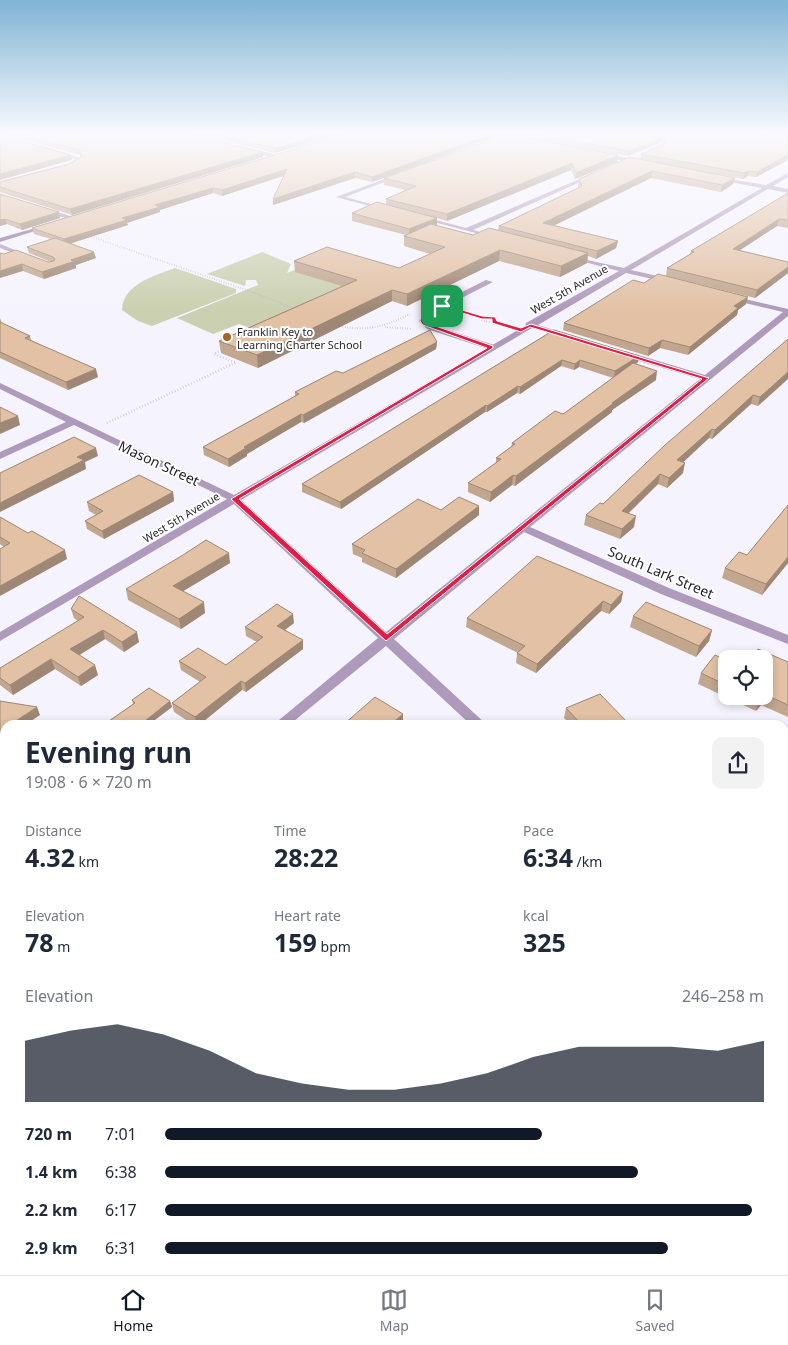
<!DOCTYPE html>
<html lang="en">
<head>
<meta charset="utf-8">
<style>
  :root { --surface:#fff; --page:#f2f2f3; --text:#1f2937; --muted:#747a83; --line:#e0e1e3; --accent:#111827 }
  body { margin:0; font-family:"Noto Sans",sans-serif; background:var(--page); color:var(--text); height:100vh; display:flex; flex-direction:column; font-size:19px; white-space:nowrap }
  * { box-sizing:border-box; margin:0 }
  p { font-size:16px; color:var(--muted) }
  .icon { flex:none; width:28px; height:28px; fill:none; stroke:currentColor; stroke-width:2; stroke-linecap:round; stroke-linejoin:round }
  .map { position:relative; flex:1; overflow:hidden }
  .side { position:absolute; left:0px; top:720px; width:789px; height:555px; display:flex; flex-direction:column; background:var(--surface); border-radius:15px 15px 0 0; box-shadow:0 2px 8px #0003 }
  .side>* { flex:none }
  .controls { position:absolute; left:718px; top:650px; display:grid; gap:10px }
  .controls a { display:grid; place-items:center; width:55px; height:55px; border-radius:10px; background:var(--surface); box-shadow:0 2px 8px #0003; font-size:25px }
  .pin { position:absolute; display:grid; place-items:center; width:42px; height:42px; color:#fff; margin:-21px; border-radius:10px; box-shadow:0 2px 8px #0006 }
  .round { display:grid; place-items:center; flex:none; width:52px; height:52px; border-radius:10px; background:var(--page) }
  .overview { display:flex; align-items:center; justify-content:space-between; height:85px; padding:0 25px }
  h1 { font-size:28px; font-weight:700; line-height:38px }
  .figures { display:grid; grid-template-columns:repeat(3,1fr); gap:8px; height:85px; padding:5px 25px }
  .figures div { display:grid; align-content:center }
  .figures b { font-size:25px; font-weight:700 }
  .figures small { font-size:14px; font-weight:400 }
  .figures p { font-size:14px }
  .chart { height:140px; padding:10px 25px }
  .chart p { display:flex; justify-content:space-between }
  .chart svg { width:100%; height:90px; margin-top:5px; fill:var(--accent); opacity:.7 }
  ul { padding:0 25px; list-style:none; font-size:16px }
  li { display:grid; grid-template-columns:80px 60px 1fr; align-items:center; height:38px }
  li i { height:12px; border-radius:6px; background:var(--accent) }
  .menu { display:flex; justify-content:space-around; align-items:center; height:70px; border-top:1px solid var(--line); background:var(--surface); font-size:14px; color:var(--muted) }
  .menu a { display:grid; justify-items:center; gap:2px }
  .menu .active { color:var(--accent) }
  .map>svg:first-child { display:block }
</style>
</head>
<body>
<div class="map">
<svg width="788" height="1275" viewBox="0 0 788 1275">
  <rect width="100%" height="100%" fill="#f5f3fd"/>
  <g fill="#cbd0b0">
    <polygon points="262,252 291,264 287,273 297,269 360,292 265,333 239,324 213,334 177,318 258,285 256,280 246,280 245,286 207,274"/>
    <path d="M 175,268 L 236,289 L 236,293 L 152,326 L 138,321 L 122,310 C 123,284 154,276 175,268 Z"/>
    <polygon points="784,941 788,943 788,1169 784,1165"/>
  </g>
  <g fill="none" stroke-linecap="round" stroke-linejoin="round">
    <g stroke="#b5b3bd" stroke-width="2" stroke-dasharray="0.5 2" stroke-linecap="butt">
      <polyline points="89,236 255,293 295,309"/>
      <polyline points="461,311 482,318 481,320 484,321 506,325"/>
      <polyline points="482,318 493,318 494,322"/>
      <path d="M 340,326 C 366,332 387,326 410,314"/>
      <polyline points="385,327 411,329"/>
    </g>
    <g stroke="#b5b3bd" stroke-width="2.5" stroke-dasharray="0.5 2.5" stroke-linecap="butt">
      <polyline points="224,349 214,354 236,363"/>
      <polyline points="107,423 237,362"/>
    </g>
    <g fill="#ae9aba" fill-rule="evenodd">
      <polygon points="0,244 30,256 31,257 26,258 0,248"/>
      <polygon points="486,280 493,282 430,314 427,321 433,325 494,345 494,349 488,349 427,329 419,321 424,311"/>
    </g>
    <g fill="#ae9aba" fill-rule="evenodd">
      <polygon points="491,134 500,134 520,139 518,140"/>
      <polygon points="39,146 43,146 81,158 75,165 63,167 63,165 71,163 75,159 39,148"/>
      <polygon points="246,148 275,154 278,156 275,158 244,151"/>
      <polygon points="601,153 641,160 644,162 641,164 599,156"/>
      <polygon points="788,173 788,177 773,186 788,189 788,193 768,189 631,270 671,279 671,283 626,273 538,325 570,335 570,339 532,328 241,500 386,632 700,379 619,355 619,351 625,351 705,375 783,312 728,299 728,295 788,309 788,316 530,527 669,588 788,635 788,644 661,594 524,532 394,639 487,725 471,725 386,646 289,725 273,725 378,638 234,504 0,641 0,632 227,499 74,425 0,459 0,452 66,422 0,389 0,383 234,495 525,326 526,323 619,271 569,258 569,256 624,268 762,188 719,180 717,177 766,185"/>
      <polygon points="398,174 403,175 345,197 389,209 389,211 336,197"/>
      <polygon points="591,174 596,175 473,230 495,236 495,238 418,218 421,216 466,228"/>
      <polygon points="43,207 73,217 74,218 71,220 41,210"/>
      <polygon points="0,859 5,861 5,878 0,876"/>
      <polygon points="784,933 788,935 788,951 784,949"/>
      <polygon points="5,943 5,961 0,963 0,945"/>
      <polygon points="444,1270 469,1270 471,1275 446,1275"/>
    </g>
    <polygon fill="#8c6e9c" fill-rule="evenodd" points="46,225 51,226 0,242 0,238"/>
  </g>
  <g fill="#c2a68e">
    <polygon points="3,134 188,134 263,157 72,215 0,192 0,182 69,164 81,157 80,155"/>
    <polygon points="194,134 340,134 275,153"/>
    <polygon points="344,134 495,134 495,137 372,182 355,178 273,205 273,199 284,176 222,196 213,193 160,210 160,212 127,223 128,225 70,243 96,258 76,265 76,268 44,279 23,271 4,254 48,262 51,262 29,253 27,247 51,239 34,234 32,228"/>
    <polygon points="508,134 617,162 575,179 571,170 447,221 437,218 437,225 436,225 473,235 498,230 499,226 579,188 578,186 579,179 630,157 733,184 721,192 651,178 553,225 618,241 616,248 596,259 588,256 587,263 560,277 499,261 407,306 392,301 258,368 221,353 219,341 342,286 295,272 294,261 399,268 430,254 404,246 404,236 406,235 352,221 352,213 386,205 386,199 406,190 384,185 384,178"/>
    <polygon points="509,134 788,134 788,160 756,177 748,176 743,179 640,159 641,154 663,144 662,142 628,156"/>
    <polygon points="788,193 788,228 777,226 740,250 788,262 788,273 755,298 666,276 667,268 690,254 691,251"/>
    <polygon points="0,194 59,212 60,218 22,230 7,224 0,226"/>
    <polygon points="644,283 746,304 738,310 737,315 688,355 660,348 648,356 563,330 564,323"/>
    <polygon points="0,318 2,323 30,336 31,340 98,377 68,390 0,358"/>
    <polygon points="554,330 639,356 638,362 636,364 656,380 612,410 612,412 515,486 512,485 490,502 468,492 468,483 496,463 496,458 511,447 512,443 563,414 613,378 579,367 574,370 561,366 520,394 517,393 487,412 485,412 341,509 302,492 302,484"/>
    <polygon points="788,339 758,406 751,404 712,439 709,438 683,462 683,473 667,488 658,484 628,514 634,527 620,539 584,525 586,515 603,504"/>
    <polygon points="437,342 436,349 304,423 301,422 247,454 247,456 229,467 204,455 203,447 295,396 295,392 343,373"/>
    <polygon points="173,492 174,501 104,539 87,529 85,521 96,515 89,511 87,502"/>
    <polygon points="479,506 479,515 396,578 362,562 362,558 353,554 352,544 441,510"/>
    <polygon points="0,517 67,559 4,547 0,544"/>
    <polygon points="747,555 788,563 762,595 722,578 725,568"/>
    <polygon points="230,563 183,591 205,613 181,629 128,600 126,589"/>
    <polygon points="623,592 621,602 609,614 601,611 536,673 516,663 517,653 518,653 466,627 467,618"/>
    <polygon points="71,609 139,642 124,652 105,639 79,655 98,675 81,686 55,669 13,695 0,685 0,668 78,621 74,618"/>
    <polygon points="633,616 712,630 709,641 696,657 630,627"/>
    <polygon points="294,623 285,630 303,649 246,692 242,690 199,725 194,725 174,712 172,703 200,682 181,670 179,661 226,665 257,642 246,636 245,627"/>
    <polygon points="764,659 788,662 788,717 761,705 756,711 698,684 701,673 726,660 726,696 764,696"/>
    <polygon points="132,700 170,701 172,707 148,725 110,725 109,721 133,704"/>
    <polygon points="0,701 40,715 5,725 5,770 0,766"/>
    <polygon points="566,708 630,725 571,725 564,718"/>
    <polygon points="784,833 788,835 788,876 784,874"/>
  </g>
  <g fill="#9e8774">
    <polygon points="324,134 340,134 275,153 275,148"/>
    <polygon points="491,134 495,134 495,137 372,182 372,177"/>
    <polygon points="662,137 662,142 628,156 629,151"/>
    <polygon points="263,152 263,157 72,215 70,209"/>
    <polygon points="71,155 72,160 0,180 0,174"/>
    <polygon points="618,155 617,162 575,179 576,173"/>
    <polygon points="788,155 788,160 756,177 757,172"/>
    <polygon points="572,163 571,170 447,221 447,214"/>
    <polygon points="287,169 288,174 222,196 222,190"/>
    <polygon points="652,171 651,178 543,231 543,223"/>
    <polygon points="749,171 748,176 743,179 744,173"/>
    <polygon points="355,172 355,178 273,205 273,199"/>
    <polygon points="735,178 733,184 721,192 722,185"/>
    <polygon points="213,188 213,193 160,210 160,212 127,223 128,225 66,245 64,239 122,218 155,205"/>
    <polygon points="59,212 60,218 22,230 20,224"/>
    <polygon points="437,218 437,225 409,236 409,229"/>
    <polygon points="5,219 7,224 0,226 0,220"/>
    <polygon points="779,219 777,226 731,256 733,249"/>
    <polygon points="618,241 616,248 596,259 597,251"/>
    <polygon points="500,250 499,261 407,306 407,294"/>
    <polygon points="94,252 96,258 76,265 76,268 44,279 42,272 71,260"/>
    <polygon points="588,253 587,263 560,277 561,266"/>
    <polygon points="22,264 23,271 0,278 0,271"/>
    <polygon points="788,267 788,273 755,298 757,290"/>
    <polygon points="392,290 392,301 258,368 257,355"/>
    <polygon points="748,297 746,304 738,310 737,315 688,355 690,347 734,306"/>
    <polygon points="662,340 660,348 648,356 649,348"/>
    <polygon points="437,342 436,349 304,423 303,415"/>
    <polygon points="639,356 638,362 614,378 615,371"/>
    <polygon points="562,360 561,366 520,394 520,387"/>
    <polygon points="580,360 579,367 574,370 575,364"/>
    <polygon points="96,369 98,377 68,390 66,382"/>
    <polygon points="657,371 656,380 612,410 612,412 515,486 516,476 612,403"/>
    <polygon points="788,372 788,379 758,406 760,397"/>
    <polygon points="518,386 517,393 487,412 487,406"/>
    <polygon points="753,395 751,404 712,439 715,430"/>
    <polygon points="486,405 485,412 341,509 340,502"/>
    <polygon points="301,414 301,422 247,454 247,456 229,467 228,459 244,447"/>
    <polygon points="18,416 20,425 0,434 0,423"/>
    <polygon points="712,429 709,438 675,470 677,460"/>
    <polygon points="96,448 98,456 85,462 86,469 0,512 0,503 77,457"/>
    <polygon points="685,463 683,473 667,488 669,478"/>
    <polygon points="660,474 658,484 620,521 622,511"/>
    <polygon points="513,475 512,485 490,502 491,492"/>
    <polygon points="173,492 174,501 104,539 102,531"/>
    <polygon points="479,506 479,515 396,578 396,569"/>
    <polygon points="636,516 634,527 620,539 622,529"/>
    <polygon points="65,550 67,559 0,596 0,586"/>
    <polygon points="229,553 230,563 175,596 173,586"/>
    <polygon points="788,557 788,563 762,595 766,584"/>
    <polygon points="623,592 621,602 609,614 611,605"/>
    <polygon points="603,601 601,611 536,673 537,664"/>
    <polygon points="204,602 205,613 181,629 179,619"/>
    <polygon points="293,614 294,623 278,635 277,626"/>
    <polygon points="103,630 105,639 73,659 70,649"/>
    <polygon points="712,630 709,641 696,657 699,646"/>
    <polygon points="137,632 139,642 124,652 122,642"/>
    <polygon points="303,640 303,649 246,692 245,683"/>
    <polygon points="51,659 55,669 13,695 10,685"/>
    <polygon points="95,665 98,675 81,686 78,677"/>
    <polygon points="241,681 242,690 199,725 197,725 195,717"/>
    <polygon points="763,696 764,696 761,705 756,711 760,700"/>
    <polygon points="170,701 172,707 148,725 140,725"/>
    <polygon points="37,707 40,715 25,725 10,725"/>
    <polygon points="403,714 403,723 401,725 390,725"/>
    <polygon points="0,1067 5,1075 5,1077 0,1081"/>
    <polygon points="217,1270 231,1270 227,1275 213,1275"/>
  </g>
  <g fill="#e2c1a5" stroke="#9e8774">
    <polygon points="19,134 188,134 263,152 70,209 0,187 0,182 69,164 81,157 80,150"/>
    <polygon points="213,134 324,134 275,148"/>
    <polygon points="344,134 491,134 372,177 355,172 273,199 287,169 222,190 213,188 155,205 160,207 122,218 127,220 64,239 32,228"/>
    <polygon points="508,134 618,155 576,173 572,163 447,214 386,199 416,186 384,178"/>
    <polygon points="535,134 788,134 788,155 757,172 749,171 744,173 641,154 665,144 665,141 662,137 629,151"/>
    <polygon points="0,135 71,155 0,174"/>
    <polygon points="630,157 735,178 722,185 652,171 543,223 618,241 597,251 499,226 582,186 579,179"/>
    <polygon points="788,193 788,220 779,219 733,249 788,262 788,267 757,290 667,268 694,252 691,251"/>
    <polygon points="0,194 59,212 20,224 5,219 0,220"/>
    <polygon points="377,202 437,218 409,229 352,213"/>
    <polygon points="431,224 473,235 489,228 588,253 561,266 500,250 407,294 392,290 257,355 219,341 357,280 294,261 327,247 399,268 445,247 404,236"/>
    <polygon points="55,238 94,252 71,260 75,261 42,272 22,264 0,271 0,253 4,254 16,250 48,262 54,261 55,259 53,257 27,247"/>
    <polygon points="658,274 748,297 734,306 738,308 690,347 662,340 649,348 564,323 633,280 644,283"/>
    <polygon points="0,322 30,336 25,338 96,369 66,382 0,352"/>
    <polygon points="430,330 437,342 303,415 301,414 244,447 246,448 228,459 203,447 299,394 295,392 336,371 343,373"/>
    <polygon points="554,330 639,356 615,371 580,360 575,364 562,360 520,387 518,386 487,406 486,405 340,502 302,484"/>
    <polygon points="788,339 788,372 760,397 753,395 715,430 712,429 677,460 685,463 669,478 660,474 622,511 636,516 622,529 586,515 600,503 603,504 665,445"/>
    <polygon points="633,363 657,371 612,403 614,403 516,476 513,475 491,492 468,483 501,459 496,458 515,444 512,443 555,411 563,414 566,412"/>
    <polygon points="0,407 18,416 0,423"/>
    <polygon points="74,437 96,448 77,457 84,460 0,503 0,473"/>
    <polygon points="139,475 173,492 102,531 85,521 103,511 87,502"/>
    <polygon points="459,497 479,506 396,569 362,553 365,550 352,544 418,499 441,510"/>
    <polygon points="788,505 788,557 766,584 725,568 739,552 747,555"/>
    <polygon points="0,517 28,533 32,531 65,550 0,586 0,549 10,543 0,537"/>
    <polygon points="206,540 229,553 173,586 204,602 179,619 126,589 183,555"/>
    <polygon points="537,556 623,592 611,605 603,601 537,664 517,653 525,646 467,618"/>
    <polygon points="79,596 137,632 122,642 103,630 70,649 95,665 78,677 51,659 10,685 0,678 0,668 84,617 71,609"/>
    <polygon points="646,602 712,630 699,646 633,616"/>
    <polygon points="277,604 293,614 277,626 303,640 245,683 241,681 195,717 172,703 206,677 179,661 198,648 226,665 263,637 245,627"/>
    <polygon points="758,649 788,662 788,705 764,694 764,695 764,659 750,659"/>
    <polygon points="715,655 726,660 726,685 701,673"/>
    <polygon points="149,688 170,701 140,725 116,725 109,721 135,703 132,700"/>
    <polygon points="600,694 630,725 582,725 566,708"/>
    <polygon points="751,696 763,696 760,700"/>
    <polygon points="375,697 403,714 390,725 343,725"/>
    <polygon points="0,701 37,707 10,725 5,725 5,728 3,730 5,731 2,733 5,735 5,764 0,761"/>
    <polygon points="784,833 788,835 788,864 784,862"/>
    <polygon points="5,1006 5,1072 0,1067 0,1010"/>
    <polygon points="128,1270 217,1270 213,1275 124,1275"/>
    <polygon points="663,1270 719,1270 717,1275 661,1275"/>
  </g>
  <linearGradient id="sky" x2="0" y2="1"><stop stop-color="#7fb4d4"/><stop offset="0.43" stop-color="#fafafe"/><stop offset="1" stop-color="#fafafe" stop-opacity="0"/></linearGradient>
  <rect width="788" height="312" fill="url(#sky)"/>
  <path fill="#e11d48" stroke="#fff" fill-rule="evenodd" d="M 442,304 L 482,316 L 495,317 L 497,321 L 521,328 L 531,324 L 709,378 L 386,641 L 231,499 L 487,348 L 423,325 L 420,321 L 421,316 ZM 443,307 L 482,319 L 492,319 L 492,323 L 521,332 L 530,327 L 702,379 L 387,634 L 239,499 L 493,348 L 493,346 L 427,323 L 426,317 Z"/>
  <circle fill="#a16528" stroke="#fff" stroke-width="2" cx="227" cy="337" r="5"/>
  <g text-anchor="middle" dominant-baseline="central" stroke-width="4" stroke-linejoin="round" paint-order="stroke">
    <g font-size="11" fill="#211f27" stroke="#fff">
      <text transform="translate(569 289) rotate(-30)">West 5th Avenue</text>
      <text transform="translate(181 517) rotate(-31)">West 5th Avenue</text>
    </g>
    <g font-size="11" fill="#211f27" stroke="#fff" text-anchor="start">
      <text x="237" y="331">Franklin Key to<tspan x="237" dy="13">Learning Charter School</tspan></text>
    </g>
    <g font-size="14" fill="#211f27" stroke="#fff">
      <text transform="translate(159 463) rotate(25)">Mason Street</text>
      <text transform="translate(661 572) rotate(23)">South Lark Street</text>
    </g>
  </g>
</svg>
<div class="controls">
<a><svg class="icon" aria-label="locate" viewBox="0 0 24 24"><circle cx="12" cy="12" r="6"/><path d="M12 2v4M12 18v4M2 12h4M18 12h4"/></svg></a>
</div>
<div class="pin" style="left:442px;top:306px;background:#1e9e55"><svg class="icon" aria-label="arrive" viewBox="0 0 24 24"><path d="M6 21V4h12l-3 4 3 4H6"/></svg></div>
<section class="side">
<div class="overview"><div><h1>Evening run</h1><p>19:08 · 6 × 720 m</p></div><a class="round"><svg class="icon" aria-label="share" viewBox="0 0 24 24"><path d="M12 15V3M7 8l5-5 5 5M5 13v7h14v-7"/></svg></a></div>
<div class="figures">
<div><p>Distance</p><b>4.32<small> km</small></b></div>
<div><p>Time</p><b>28:22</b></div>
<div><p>Pace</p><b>6:34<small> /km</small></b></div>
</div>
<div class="figures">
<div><p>Elevation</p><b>78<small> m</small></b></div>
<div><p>Heart rate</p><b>159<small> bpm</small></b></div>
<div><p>kcal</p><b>325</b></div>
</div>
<div class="chart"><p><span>Elevation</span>246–258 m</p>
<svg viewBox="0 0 160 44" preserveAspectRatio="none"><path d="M0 44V14L10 9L20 6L30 11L40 19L50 30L60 35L70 38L80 38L90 35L100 30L110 22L120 17L130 17L140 17L150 19L160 14V44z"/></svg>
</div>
<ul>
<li><b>720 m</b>7:01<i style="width:63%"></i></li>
<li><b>1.4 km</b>6:38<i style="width:79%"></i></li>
<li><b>2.2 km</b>6:17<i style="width:98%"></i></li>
<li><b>2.9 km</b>6:31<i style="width:84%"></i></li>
</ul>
</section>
</div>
<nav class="menu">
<a class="active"><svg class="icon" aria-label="home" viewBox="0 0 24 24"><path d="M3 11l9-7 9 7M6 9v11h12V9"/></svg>Home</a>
<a><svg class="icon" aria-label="map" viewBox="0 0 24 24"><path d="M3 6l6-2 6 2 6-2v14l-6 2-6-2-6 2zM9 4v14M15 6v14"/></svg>Map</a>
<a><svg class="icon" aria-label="saved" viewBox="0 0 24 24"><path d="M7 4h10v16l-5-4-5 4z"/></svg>Saved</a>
</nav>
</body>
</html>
